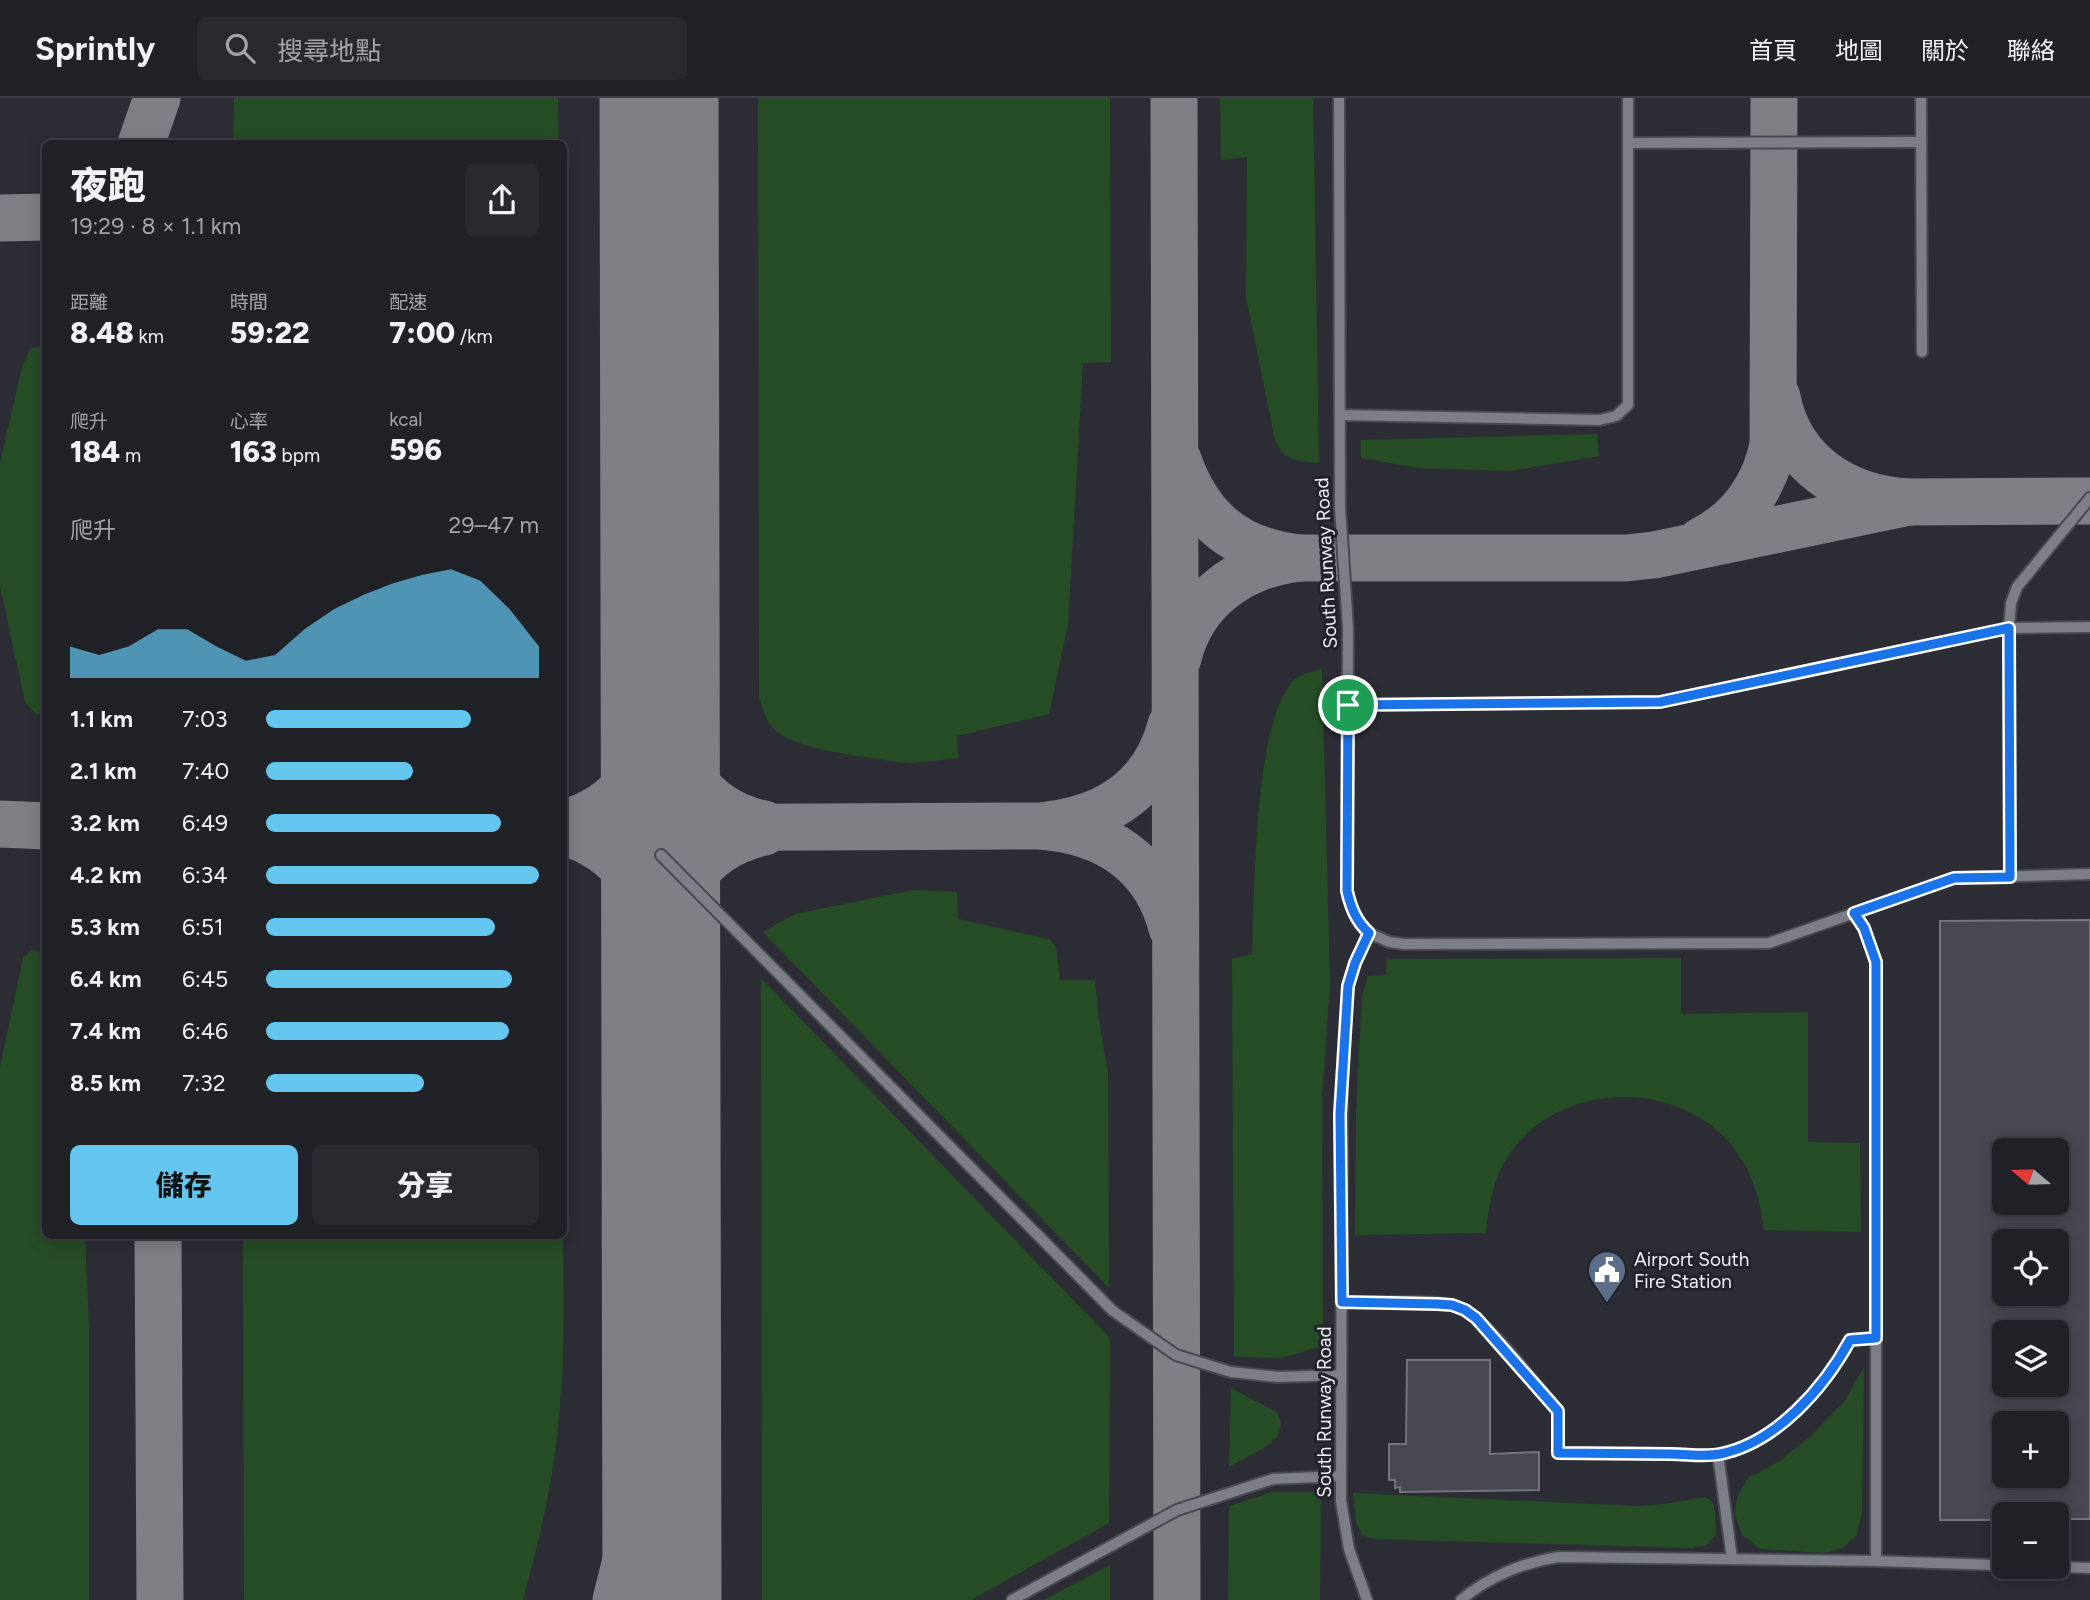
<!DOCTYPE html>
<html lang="zh-TW">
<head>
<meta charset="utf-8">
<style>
  :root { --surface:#212228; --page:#292a30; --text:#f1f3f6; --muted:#a2a4a8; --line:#3e3f45; --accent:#64c5ee }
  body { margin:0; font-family:Figtree,"Noto Sans TC",sans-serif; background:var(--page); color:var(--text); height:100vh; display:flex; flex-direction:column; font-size:26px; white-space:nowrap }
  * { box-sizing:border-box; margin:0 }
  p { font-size:23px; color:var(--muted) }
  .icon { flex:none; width:38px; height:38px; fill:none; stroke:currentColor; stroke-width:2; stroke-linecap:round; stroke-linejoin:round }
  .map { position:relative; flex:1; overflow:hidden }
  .details { position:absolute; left:42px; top:42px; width:525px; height:1099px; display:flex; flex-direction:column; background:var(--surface); border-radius:10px; box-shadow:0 4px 18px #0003,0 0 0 2px var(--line) }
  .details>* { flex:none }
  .needle { width:46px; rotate:289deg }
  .buttons { position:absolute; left:1992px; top:1040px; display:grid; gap:14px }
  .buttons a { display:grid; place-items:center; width:77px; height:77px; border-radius:10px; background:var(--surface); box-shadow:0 4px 18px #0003,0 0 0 2px var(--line); font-size:35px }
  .pin { position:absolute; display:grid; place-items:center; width:60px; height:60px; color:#fff; margin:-30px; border:4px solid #fff; border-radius:50%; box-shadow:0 2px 7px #0007 }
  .round { display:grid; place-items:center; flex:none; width:74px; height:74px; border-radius:10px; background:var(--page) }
  .headline { display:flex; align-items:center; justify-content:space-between; height:119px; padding:0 28px }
  h1 { font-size:38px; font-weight:800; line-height:52px }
  .figures { display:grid; grid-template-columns:repeat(3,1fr); gap:10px; height:119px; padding:7px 28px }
  .figures div { display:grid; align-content:center }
  .figures b { font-size:30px; font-weight:800 }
  .figures small { font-size:19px; font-weight:400 }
  .figures p { font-size:19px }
  .chart { height:196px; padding:14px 28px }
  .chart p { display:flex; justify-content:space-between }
  .chart svg { width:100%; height:126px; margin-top:7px; fill:var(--accent); opacity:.7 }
  .cta { display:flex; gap:14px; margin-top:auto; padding:14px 28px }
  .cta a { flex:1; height:80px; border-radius:10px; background:var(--accent); color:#111; font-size:28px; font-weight:800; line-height:80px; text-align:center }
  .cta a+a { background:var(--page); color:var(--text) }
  ul { padding:0 28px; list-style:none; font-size:23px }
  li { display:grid; grid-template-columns:112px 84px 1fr; align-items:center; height:52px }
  li i { height:18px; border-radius:9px; background:var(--accent) }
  header { display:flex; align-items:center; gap:42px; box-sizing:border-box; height:98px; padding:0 35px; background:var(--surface); border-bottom:2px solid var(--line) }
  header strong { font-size:33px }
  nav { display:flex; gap:38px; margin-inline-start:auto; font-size:24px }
  .search { width:490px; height:63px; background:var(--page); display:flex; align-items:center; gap:18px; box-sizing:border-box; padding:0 24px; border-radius:10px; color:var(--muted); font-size:26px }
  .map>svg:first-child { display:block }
</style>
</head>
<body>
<header>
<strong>Sprintly</strong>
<div class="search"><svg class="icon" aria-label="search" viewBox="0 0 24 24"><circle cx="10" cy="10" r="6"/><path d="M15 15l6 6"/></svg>搜尋地點</div>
<nav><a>首頁</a><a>地圖</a><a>關於</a><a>聯絡</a></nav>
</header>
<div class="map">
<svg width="2090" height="1502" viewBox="0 0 2090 1502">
  <rect width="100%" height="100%" fill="#2c2d35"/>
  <g fill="#274d26">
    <polygon points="234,0 558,0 559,45 233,45"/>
    <path d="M 758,0 L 1110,0 L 1111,264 L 1083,265 L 1068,527 L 1049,616 L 957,638 L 958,660 L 915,665 L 897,664 C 868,659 795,652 775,632 C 765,623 763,610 759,598 Z"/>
    <path d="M 1220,0 L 1313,0 L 1319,365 C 1296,362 1286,365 1275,342 L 1246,199 L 1247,59 L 1221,62 Z"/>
    <polygon points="564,236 566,368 564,598"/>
    <polygon points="41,248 46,256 46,614 37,617 25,604 0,488 0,365 22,269 30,251"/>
    <polygon points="1597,336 1599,358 1510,373 1418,370 1361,360 1361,342"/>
    <path d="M 1322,571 L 1330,885 L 1322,1002 L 1323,1248 L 1281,1260 L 1234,1259 L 1232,861 L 1252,856 C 1255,795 1253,627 1293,583 C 1299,576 1313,574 1322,571 Z"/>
    <polygon points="913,792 957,794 958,821 1049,841 1056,849 1060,882 1095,882 1099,923 1108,976 1109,1190 763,834 795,816"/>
    <polygon points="32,851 46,857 46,1138 85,1138 89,1228 89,1502 0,1502 0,969 23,860"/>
    <path d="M 1681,860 L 1681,916 L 1808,914 L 1808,1044 L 1860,1045 L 1861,1134 L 1764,1132 C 1760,1096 1748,1062 1722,1037 C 1658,975 1538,990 1500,1073 C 1491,1093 1488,1114 1486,1135 L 1355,1137 L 1356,1014 L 1362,897 L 1368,878 L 1386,877 L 1387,861 Z"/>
    <polygon points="761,880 1110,1240 1109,1425 971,1502 762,1502"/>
    <path d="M 243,1138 L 563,1138 C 564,1207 565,1277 556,1346 C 550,1399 537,1450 523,1502 L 244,1502 Z"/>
    <polygon points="1864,1269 1862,1413 1857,1437 1843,1450 1826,1455 1760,1451 1742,1437 1735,1417 1737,1399 1748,1380 1778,1364 1811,1338 1844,1304"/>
    <path d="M 1231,1290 L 1278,1315 C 1280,1321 1282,1325 1280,1332 C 1274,1349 1244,1360 1229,1369 Z"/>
    <polygon points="1273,1394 1321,1394 1320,1502 1228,1502 1229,1408"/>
    <polygon points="1353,1395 1638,1408 1665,1406 1704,1399 1712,1403 1715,1413 1716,1437 1706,1447 1692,1450 1374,1441 1362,1437 1356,1424"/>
    <polygon points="1110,1467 1110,1502 1044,1502"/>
  </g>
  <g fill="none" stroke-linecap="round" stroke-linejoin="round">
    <g stroke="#7f8086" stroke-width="47">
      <polyline points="1174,0 1177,1502"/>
      <polyline points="141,46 157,0"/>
      <polyline points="0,120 46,119"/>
      <path d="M 1777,299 C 1789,365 1845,401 1909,404 L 2090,403"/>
      <path d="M 1178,362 C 1199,422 1236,453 1300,460"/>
      <path d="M 1701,443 C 1740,423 1764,390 1773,347 L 1774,0"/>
      <path d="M 1178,560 C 1192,501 1242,466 1300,460 L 1626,460 L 1654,457 L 1909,404"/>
      <path d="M 660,594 C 673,656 694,712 764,726"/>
      <path d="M 564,725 C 621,711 658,659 660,601"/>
      <polyline points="0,726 46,728"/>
      <path d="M 1047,727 C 1109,720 1155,689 1171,627"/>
      <path d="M 564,730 L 1040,728 C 1105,733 1155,763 1172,830"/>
      <path d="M 564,734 C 619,749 660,802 661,861"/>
      <path d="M 661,867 C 674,802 692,750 764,734"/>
      <polyline points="158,1138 160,1502"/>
      <path d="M 616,1502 C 636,1425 650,1349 662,1270"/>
    </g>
    <polyline stroke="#7f8086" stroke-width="119" points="659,0 662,1502"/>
  </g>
  <g fill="#474851" stroke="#73757e" stroke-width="2" fill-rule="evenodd">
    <path d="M 2090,822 L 2090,1421 L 2056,1421 L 2056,1416 L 2004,1416 L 2004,1422 L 1940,1422 L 1940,823 ZM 2004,1052 L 2056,1052 L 2056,1104 L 2004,1104 ZM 2004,1143 L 2056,1143 L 2056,1195 L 2004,1195 ZM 2004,1234 L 2056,1234 L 2056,1286 L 2004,1286 ZM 2004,1325 L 2056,1325 L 2056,1377 L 2004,1377 Z"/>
    <polygon points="1407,1262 1490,1262 1490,1356 1539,1354 1539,1392 1400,1394 1400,1389 1395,1390 1395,1382 1389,1382 1389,1346 1406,1346"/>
  </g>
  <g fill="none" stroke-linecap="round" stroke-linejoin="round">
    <defs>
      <g id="service">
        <path d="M 1339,0 L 1340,410 L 1348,530 L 1347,793 C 1351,810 1356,823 1369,835 L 1355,865 L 1348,888 L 1342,983 L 1341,1403 L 1349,1451 L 1367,1502"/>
        <polyline points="1921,0 1922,254"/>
        <polyline points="1628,45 1921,44"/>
        <polyline points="1340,317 1599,322 1616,318 1628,307 1628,0"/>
        <polyline points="1348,607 1660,604 2009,530 2090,529"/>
        <polyline points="661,757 1113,1213 1176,1257 1231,1274 1278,1279 1341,1277"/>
        <polyline points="2010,779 2009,530 2011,505 2017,489 2090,400"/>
        <polyline points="1854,815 1864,830 1876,864 1876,1463"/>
        <polyline points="1369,835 1389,844 1404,846 1769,845 1954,780 2090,776"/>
        <path d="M 1342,1204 C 1373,1205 1421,1201 1451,1207 C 1483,1213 1535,1287 1558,1313 L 1558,1355 C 1596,1355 1633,1356 1671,1356 C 1687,1356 1705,1359 1720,1356 C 1776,1345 1824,1290 1850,1242 L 1876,1240"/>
        <polyline points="1718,1356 1732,1461"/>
        <polyline points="1012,1502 1177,1412 1273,1381 1341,1378"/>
        <path d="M 1461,1502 C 1488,1479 1524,1464 1559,1459 L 1876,1463 L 2090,1470"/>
      </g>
    </defs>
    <use href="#service" stroke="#494a50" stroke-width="14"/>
    <use href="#service" stroke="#7d7f88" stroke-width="10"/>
  </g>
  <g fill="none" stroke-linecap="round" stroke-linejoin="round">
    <defs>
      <path id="route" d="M 2009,530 L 2010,779 L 1954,780 L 1854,815 L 1864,830 L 1876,864 L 1876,1240 L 1850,1242 C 1824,1290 1776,1345 1720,1356 C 1705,1359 1687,1356 1671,1356 C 1634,1356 1596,1355 1558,1355 L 1558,1313 L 1476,1220 L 1465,1212 L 1452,1207 L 1437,1206 L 1342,1204 L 1340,1016 L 1348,888 L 1355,865 L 1369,835 C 1356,823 1351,810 1347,793 L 1348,607 L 1660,604 Z"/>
    </defs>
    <use href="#route" stroke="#fff" stroke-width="14"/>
    <use href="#route" stroke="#1a73e8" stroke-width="9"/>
  </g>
  <defs>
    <symbol id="civic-pin" viewBox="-11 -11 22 30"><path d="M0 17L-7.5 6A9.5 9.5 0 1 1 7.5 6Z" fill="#5c6f8a" stroke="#22232b"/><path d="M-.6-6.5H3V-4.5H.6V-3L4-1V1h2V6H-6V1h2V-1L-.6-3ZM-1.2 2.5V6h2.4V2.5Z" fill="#fff"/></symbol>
  </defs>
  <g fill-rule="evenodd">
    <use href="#civic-pin" x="1585" y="1150" width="44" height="60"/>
  </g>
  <g text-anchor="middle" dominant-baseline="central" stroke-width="6" stroke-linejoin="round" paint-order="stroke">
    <g font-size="19" fill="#eff0f5" stroke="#22232b">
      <text transform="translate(1326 465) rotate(-93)">South Runway Road</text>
      <text transform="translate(1324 1314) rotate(-90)">South Runway Road</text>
    </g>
    <g font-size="19" fill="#eff0f5" stroke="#22232b" text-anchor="start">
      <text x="1634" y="1161">Airport South<tspan x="1634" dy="22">Fire Station</tspan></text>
    </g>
  </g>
</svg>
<div class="buttons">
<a><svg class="needle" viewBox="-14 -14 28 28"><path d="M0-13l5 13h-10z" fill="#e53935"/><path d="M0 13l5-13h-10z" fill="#a2a4a8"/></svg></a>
<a><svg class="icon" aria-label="locate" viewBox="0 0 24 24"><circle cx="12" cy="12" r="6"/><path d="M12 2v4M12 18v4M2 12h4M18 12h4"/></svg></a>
<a><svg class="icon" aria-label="layers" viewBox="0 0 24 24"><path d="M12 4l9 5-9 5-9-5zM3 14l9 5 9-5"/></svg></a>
<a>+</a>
<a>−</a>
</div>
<div class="pin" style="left:1348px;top:607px;background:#1e9e55"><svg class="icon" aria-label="arrive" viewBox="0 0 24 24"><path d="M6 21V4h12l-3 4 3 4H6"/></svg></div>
<section class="details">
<div class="headline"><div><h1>夜跑</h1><p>19:29 · 8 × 1.1 km</p></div><a class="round"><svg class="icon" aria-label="share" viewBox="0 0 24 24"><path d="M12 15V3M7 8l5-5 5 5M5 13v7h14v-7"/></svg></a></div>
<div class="figures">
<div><p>距離</p><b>8.48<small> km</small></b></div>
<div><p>時間</p><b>59:22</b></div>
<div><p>配速</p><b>7:00<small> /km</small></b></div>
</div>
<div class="figures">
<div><p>爬升</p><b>184<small> m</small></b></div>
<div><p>心率</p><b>163<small> bpm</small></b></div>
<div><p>kcal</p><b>596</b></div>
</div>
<div class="chart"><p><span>爬升</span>29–47 m</p>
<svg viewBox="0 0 160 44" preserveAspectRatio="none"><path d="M0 44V33L10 36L20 33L30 27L40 27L50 33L60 38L70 36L80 27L90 20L100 15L110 11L120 8L130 6L140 10L150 20L160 33V44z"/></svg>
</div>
<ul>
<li><b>1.1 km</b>7:03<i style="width:75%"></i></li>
<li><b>2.1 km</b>7:40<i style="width:54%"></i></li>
<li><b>3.2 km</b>6:49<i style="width:86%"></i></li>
<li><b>4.2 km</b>6:34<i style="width:100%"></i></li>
<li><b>5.3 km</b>6:51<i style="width:84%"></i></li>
<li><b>6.4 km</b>6:45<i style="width:90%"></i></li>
<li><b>7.4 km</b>6:46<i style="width:89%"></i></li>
<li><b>8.5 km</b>7:32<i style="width:58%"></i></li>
</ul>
<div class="cta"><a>儲存</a><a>分享</a></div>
</section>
</div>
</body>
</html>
